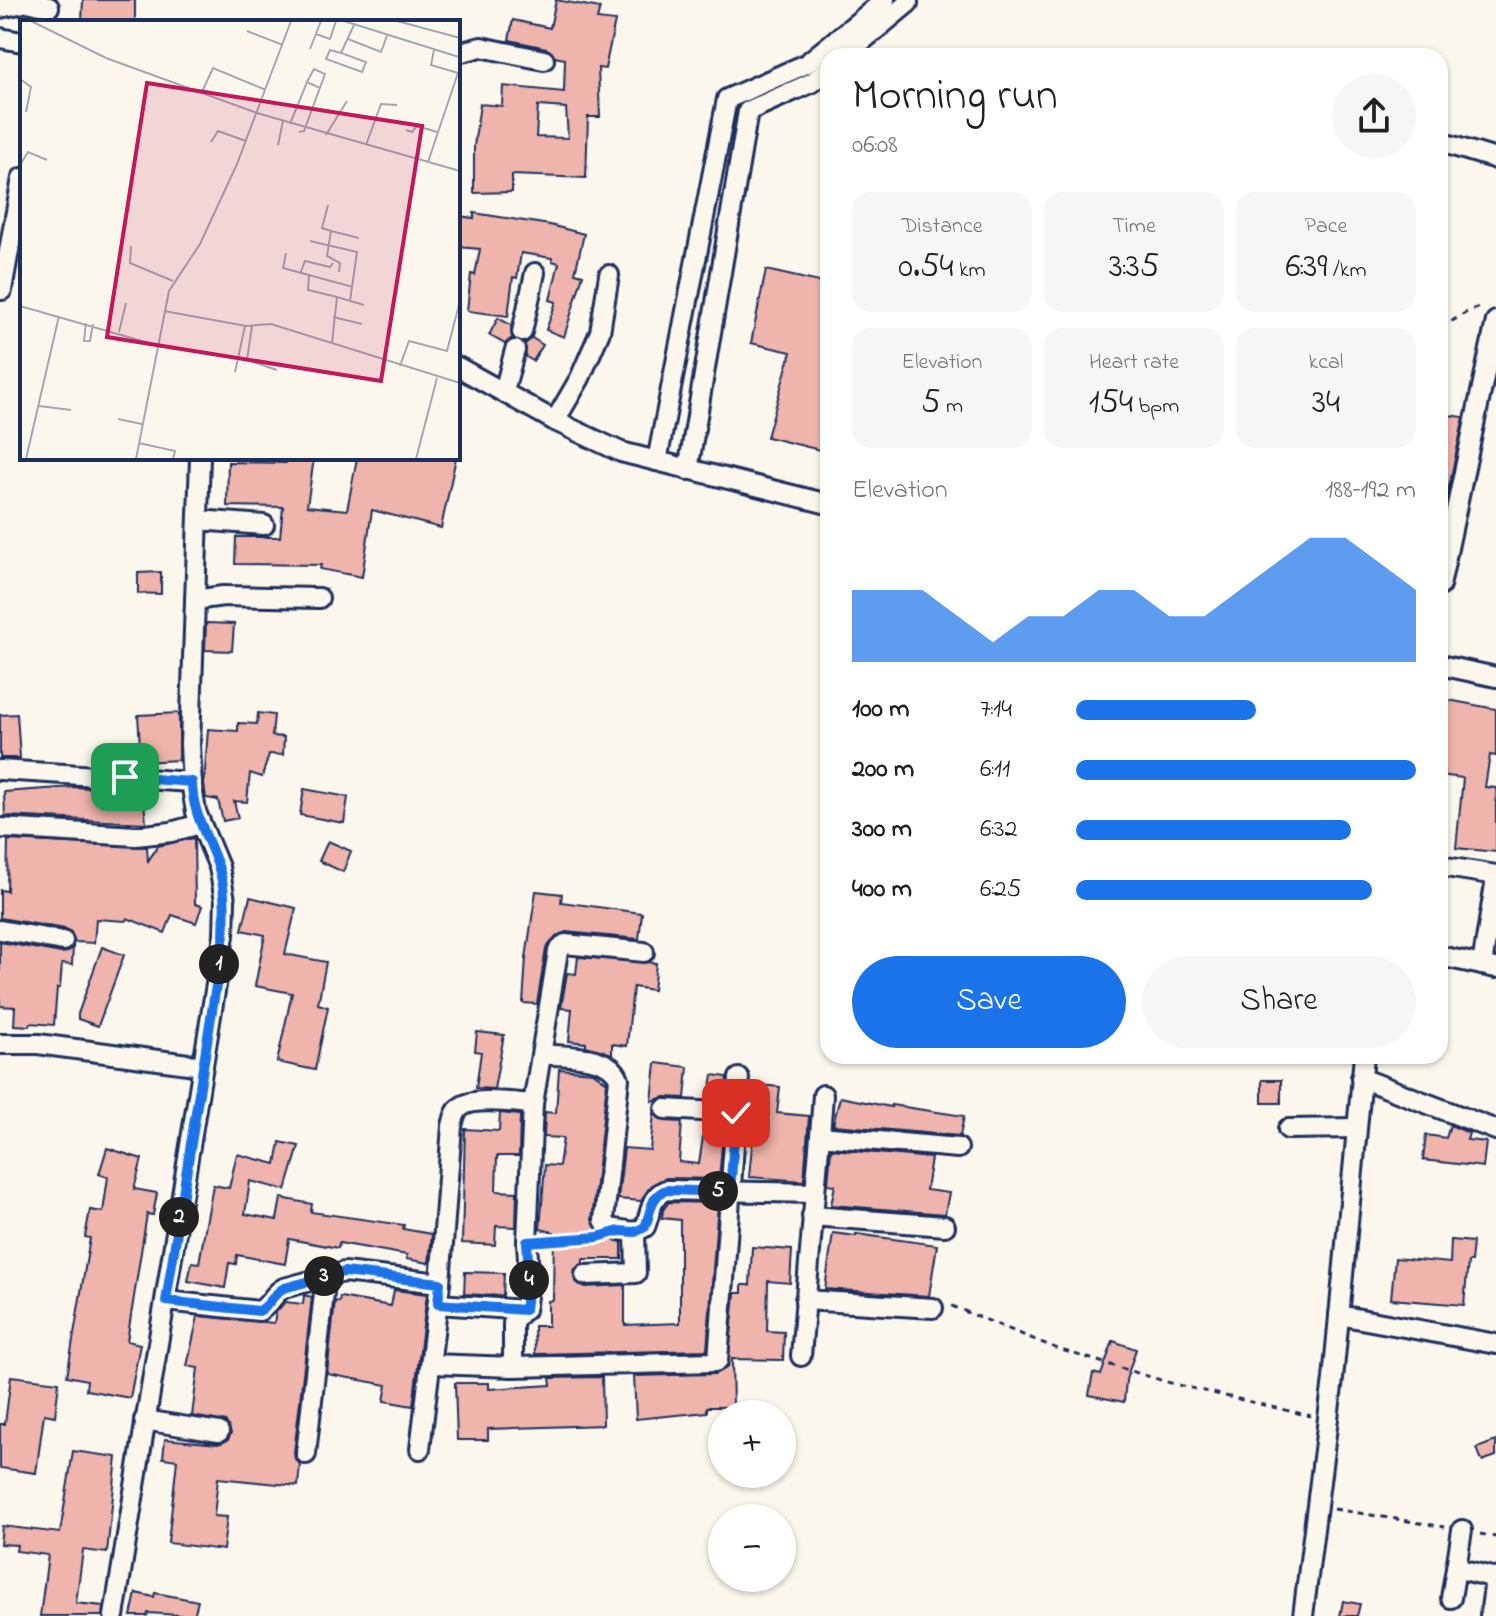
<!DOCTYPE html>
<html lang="en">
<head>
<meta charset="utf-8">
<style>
  :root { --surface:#fff; --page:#f6f6f6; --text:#202124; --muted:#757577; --accent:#1a73e8 }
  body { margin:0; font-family:"Indie Flower",sans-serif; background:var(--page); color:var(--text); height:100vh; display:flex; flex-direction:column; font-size:30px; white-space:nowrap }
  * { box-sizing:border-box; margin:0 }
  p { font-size:26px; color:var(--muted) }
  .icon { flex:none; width:44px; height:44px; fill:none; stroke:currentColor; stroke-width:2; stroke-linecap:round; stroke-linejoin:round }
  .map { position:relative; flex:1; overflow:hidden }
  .panel { position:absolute; left:820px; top:48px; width:628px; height:1016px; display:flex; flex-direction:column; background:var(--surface); border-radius:24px; box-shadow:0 2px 6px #0004 }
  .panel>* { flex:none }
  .buttons { position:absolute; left:708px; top:1400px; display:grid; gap:16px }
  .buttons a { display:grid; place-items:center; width:88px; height:88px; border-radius:50%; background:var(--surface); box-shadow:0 2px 6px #0004; font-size:40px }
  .pin { position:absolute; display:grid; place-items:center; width:68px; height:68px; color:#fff; margin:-34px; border-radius:16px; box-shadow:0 4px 12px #0006 }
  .km { position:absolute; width:40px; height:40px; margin:-20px; border-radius:50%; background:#222; color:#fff; font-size:22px; line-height:40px; text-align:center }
  .round { display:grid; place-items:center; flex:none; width:84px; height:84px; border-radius:42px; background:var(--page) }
  .summary { display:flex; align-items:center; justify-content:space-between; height:136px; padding:0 32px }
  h1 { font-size:44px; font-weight:600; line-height:60px }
  .figures { display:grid; grid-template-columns:repeat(3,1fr); gap:12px; height:136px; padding:8px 32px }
  .figures div { display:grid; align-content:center; border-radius:20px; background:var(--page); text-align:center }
  .figures b { font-size:34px; font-weight:600 }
  .figures small { font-size:22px; font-weight:400 }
  .figures p { font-size:22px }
  .chart { height:224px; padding:16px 32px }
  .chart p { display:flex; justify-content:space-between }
  .chart svg { width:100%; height:144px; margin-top:8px; fill:var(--accent); opacity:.7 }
  .button { display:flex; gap:16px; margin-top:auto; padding:16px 32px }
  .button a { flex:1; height:92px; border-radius:48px; background:var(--accent); color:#fff; font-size:32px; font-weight:600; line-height:92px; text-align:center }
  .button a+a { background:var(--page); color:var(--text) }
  ul { padding:0 32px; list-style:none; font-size:26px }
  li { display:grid; grid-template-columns:128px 96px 1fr; align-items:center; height:60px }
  li i { height:20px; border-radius:10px; background:var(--accent) }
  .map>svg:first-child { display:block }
</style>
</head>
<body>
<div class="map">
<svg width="1496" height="1616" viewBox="0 0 1496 1616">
  <rect width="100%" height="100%" fill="#fbf7ec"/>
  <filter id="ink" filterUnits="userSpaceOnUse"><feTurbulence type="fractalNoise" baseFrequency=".0125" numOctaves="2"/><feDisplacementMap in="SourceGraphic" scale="16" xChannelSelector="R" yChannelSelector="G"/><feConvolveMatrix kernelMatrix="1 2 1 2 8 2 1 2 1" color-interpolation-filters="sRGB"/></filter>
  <g filter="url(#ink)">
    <g fill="#efb4ac" stroke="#1b2f5e" stroke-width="2" fill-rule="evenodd">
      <polygon points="83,0 135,0 135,22 82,22"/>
      <path d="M 556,0 L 600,8 L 597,19 L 615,21 L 605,69 L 598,68 L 600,117 L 588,117 L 586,178 L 512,175 L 512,192 L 474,193 L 474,146 L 480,104 L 502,106 L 503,86 L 564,92 L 565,59 L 555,57 L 546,48 L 509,40 L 513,20 L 550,28 ZM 538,106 L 566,108 L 568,138 L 536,137 Z"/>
      <polygon points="474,213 550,225 584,234 575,273 583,275 564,337 546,330 556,302 550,300 559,263 552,261 552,258 521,253 517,278 513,277 508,316 467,311 471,274 475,275 480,249 458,247 458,216 474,218"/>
      <polygon points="766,270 828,284 828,452 767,437 791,352 751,343"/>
      <polygon points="498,318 511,325 512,338 505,344 489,335"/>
      <polygon points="532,338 543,345 533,361 526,357 525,344"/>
      <polygon points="1440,414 1464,417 1440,528"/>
      <polygon points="286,458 314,458 307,506 347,510 357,458 456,458 441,528 372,510 362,577 320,569 321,565 235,564 236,537 280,537 283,507 227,506 228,462 286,463"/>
      <polygon points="161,572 161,594 138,593 138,573"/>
      <polygon points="206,623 234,624 232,651 205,650"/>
      <polygon points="1443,699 1496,709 1496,756 1490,755 1485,787 1496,788 1496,852 1456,848 1463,778 1440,775 1440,718"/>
      <polygon points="179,713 179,760 141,762 138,715"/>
      <polygon points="258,713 274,715 272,736 284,737 283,755 269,754 262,777 250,773 247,802 234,801 238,818 223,821 218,800 206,798 204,784 208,729 238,731 238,723 257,724"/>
      <polygon points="17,714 20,758 0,758 0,715"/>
      <polygon points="74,787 143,791 146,823 5,816 4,792"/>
      <polygon points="304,789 348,797 344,823 300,815"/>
      <polygon points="194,838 195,904 202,906 196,923 172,915 165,933 127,918 126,921 96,919 94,943 75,942 71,932 65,929 0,918 0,890 7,891 8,840 147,847 148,861 158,846"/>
      <polygon points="328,841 351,851 343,872 319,861"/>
      <polygon points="536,891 562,894 561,902 642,913 639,939 566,932 557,936 546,949 537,1004 523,1003 526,958"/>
      <polygon points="250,897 296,908 285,954 326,962 318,1004 328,1007 315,1070 277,1062 292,993 255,986 265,935 242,930"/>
      <polygon points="0,942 61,953 68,952 73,947 72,965 62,964 60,988 57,988 54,1025 30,1023 29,1026 14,1025 15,1007 0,1006"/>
      <polygon points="102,947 124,955 98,1026 78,1019 78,1014"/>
      <polygon points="578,957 656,963 653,990 633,987 627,1046 612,1044 612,1054 586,1046 586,1043 569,1041 572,1009 561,1008 567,973 576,974"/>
      <polygon points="477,1032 504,1035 494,1089 476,1088 481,1052 475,1051"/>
      <polygon points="656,1063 688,1067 685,1098 665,1097 652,1101"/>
      <polygon points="559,1069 593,1072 607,1082 592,1220 602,1238 622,1242 622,1259 583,1259 583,1263 574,1270 575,1281 585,1287 625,1285 625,1325 680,1323 680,1220 662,1218 663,1210 669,1202 718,1203 707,1350 535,1354 534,1326 548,1326 548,1301 553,1300 554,1232 540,1229 545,1165 559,1166 563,1138 544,1137 545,1112 556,1113"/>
      <polygon points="713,1075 727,1077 725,1100 709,1099"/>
      <rect x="1262" y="1080" width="19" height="23"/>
      <polygon points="758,1085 780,1087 777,1113 809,1116 804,1181 749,1177"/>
      <polygon points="840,1097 891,1107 891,1105 964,1116 960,1136 833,1125"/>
      <polygon points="500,1113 520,1115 519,1156 497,1156 496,1191 517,1192 516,1227 496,1226 495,1245 462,1243 465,1129 499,1131"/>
      <polygon points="654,1114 664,1121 682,1122 679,1162 699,1164 705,1123 724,1124 719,1179 666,1178 653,1184 641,1201 618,1199 624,1148 650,1150"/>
      <polygon points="1450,1125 1469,1133 1467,1140 1486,1142 1483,1167 1423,1160 1426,1135 1446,1138"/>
      <polygon points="280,1142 299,1146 286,1190 250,1181 245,1214 277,1220 281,1198 312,1204 311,1212 404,1225 403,1229 432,1234 429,1263 406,1259 407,1255 339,1243 338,1248 289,1239 285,1264 237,1255 236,1264 229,1263 225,1288 188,1281 192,1262 199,1263 213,1185 229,1188 237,1154 276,1164"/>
      <polygon points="107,1148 142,1159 134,1189 157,1193 153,1215 147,1214 127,1341 140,1344 130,1398 86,1390 87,1380 67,1376 90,1238 85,1237 90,1210 103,1212 108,1177 99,1174"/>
      <polygon points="831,1149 931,1158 926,1190 949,1193 945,1214 831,1205 835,1185 828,1184"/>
      <polygon points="833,1233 856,1236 856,1234 937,1245 929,1296 825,1289"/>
      <polygon points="1451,1240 1473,1242 1471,1262 1468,1262 1464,1305 1391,1299 1395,1258 1450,1263"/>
      <polygon points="752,1247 792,1250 790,1283 768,1281 767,1331 784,1332 783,1360 732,1359 733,1407 707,1407 707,1412 636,1419 634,1376 715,1374 728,1367 735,1293 742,1293 742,1285 750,1285"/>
      <polygon points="465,1272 504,1273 503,1296 464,1294"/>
      <polygon points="394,1290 427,1294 413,1406 384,1401 387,1385 327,1374 335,1301 339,1302 340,1297 391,1306"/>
      <polygon points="304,1295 312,1297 294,1453 295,1459 300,1464 298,1486 218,1478 214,1516 227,1517 223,1550 168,1543 177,1460 163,1458 165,1439 218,1444 228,1440 231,1433 226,1422 192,1416 198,1368 187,1366 198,1316 274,1323 276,1312 285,1302 303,1304"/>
      <polygon points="1113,1341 1136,1349 1126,1380 1124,1402 1089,1395 1093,1373 1101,1375"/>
      <polygon points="11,1376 59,1382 55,1416 44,1414 36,1473 0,1468 0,1424 5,1424"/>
      <polygon points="602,1377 603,1425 488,1429 488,1440 457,1440 455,1383 489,1383 489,1389 551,1385 550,1378"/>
      <polygon points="1496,1441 1496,1456 1482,1461 1477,1448"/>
      <polygon points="73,1451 117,1457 107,1553 83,1550 76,1603 103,1606 102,1616 40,1616 48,1555 16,1551 17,1545 0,1544 2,1526 60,1533"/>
      <polygon points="136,1593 154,1597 155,1593 198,1601 194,1616 148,1613 147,1616 131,1616"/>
      <polygon points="1343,1601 1360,1604 1357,1616 1340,1616"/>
    </g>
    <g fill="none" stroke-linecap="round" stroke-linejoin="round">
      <defs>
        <g id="minor">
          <polyline points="0,8 28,2 49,7"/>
          <polyline points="0,38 22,42"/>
          <polyline points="458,53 481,47 544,60"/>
          <polyline points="844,56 908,3 908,0"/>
          <polyline points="1440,142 1496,159"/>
          <polyline points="2,290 22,178"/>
          <polyline points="522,332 535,273"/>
          <polyline points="458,367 555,421 621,452 828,504"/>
          <polyline points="504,391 515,350"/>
          <polyline points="555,421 580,378 600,332 609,275"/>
          <polyline points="657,461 727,99 806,64 885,0"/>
          <polyline points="688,470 748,111 813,82 828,69"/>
          <polyline points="198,520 264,525"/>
          <polyline points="1440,586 1496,321"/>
          <polyline points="195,600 223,596 319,598"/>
          <polyline points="1440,665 1496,677"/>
          <polyline points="0,770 192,782"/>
          <polyline points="0,828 136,836 171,832 200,824"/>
          <polyline points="1440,866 1496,875"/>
          <polyline points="0,930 63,941"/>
          <polyline points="1440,956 1496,968"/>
          <polyline points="1482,965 1496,878"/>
          <polyline points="0,1044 38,1044 203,1066"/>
          <path d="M 542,1054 C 565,1057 610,1053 619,1079 L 604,1220 L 609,1228 L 635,1232"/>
          <polyline points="1361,1078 1496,1130"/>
          <polyline points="665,1109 736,1113"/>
          <polyline points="1288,1129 1356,1128"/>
          <polyline points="820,1136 823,1095"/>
          <polyline points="812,1216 945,1226"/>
          <path d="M 585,1275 L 636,1273 L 635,1232 L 645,1227 C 651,1213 650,1196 666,1190 L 815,1193 L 820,1136 L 958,1148"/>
          <path d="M 440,1283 L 452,1126 C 454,1119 454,1113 460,1108 C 472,1096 515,1103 533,1104"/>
          <polyline points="805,1300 933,1308"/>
          <path d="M 166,1301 L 259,1311 C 270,1306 273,1293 284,1288 L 344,1272 L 440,1283 L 420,1449"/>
          <polyline points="438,1304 525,1310"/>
          <polyline points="1339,1315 1496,1344"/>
          <polyline points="801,1356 815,1193"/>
          <polyline points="432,1364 513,1367 715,1362 718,1360 739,1078"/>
          <polyline points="513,1367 513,1323 526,1305 529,1276 527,1242 533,1104 558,951 565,944 644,952"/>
          <polyline points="144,1420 219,1432"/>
          <polyline points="306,1454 324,1293 320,1277"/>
          <polyline points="1462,1530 1456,1568 1492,1577 1494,1587 1490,1616"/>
          <polyline points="1451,1598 1456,1568"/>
          <polyline points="114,1616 224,935 225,900 219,867 196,812 192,787 190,744 200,458"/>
          <polyline points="1303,1616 1333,1379 1364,1056"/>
        </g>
      </defs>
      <use href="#minor" stroke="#1b2f5e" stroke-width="24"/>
      <g stroke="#1b2f5e" stroke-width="3" stroke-dasharray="6 6" stroke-linecap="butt">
        <path d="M 1440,325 C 1458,322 1467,307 1484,307"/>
        <polyline points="544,1241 596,1237"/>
        <polyline points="952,1306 1058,1349 1174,1384 1311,1416"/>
        <polyline points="1334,1509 1445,1527"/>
        <polyline points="1480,1534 1496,1537"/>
      </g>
      <use href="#minor" stroke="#fbf7ec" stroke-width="18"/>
    </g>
  </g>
  <g fill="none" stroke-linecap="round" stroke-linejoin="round" filter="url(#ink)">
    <defs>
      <path id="route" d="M 125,777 L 192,782 C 192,813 208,837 218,866 C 226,888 225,911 224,935 L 166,1301 L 259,1311 C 270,1306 273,1293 284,1288 L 344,1272 L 440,1283 L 438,1304 L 525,1310 L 529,1276 L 527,1242 L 598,1237 L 619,1231 L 635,1232 L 645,1227 C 651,1213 650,1196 666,1190 L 730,1192 L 736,1113"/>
    </defs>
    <use href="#route" stroke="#fff" stroke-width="16"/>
    <use href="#route" stroke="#1a73e8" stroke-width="10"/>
  </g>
  <g transform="translate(20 20)">
    <rect width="440" height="440" fill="#fbf7ec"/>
    <path fill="none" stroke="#a1a7b3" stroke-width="2" d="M 11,1 L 86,38 L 237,93 L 440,151M 324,1 L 439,37M 377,1 L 440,18M 227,11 L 263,25M 296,14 L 310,19 L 316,1M 328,19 L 361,32 L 367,16M 290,29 L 301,1M 321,33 L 310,30 L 306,39 L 342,52 L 346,42 L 321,33 L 334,5M 0,59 L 11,67 L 6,92M 182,72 L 193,48 L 246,70M 270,104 L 287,62 L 300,68M 386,110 L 392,112 L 397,106 L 417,112M 279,112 L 284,111 L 305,54 L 294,49 L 287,62M 306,115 L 327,81M 191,122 L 198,111 L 226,121M 258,125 L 263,101M 346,125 L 361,84 L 377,85M 408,142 L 438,53 L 411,45 L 414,30M 0,145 L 8,132 L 27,140M 308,185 L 302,208 L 311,211 L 307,236 L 320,243 L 319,252M 311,211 L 339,218M 290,221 L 337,232 L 330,281M 111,226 L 110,243 L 153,261M 266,233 L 263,248 L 333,267M 280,254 L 285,241 L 310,247 L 313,243M 289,256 L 288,270 L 317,277M 0,286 L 136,325M 144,291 L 226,306 L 251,304 L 440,363M 313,297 L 342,304M 66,303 L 64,321 L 70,321 L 73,304M 232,306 L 227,340 L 257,350M 99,312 L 106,283M 312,323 L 317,277 L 344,285M 380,346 L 389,321 L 427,331 L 440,281M 215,352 L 225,306M 19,386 L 51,390M 98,399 L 122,404M 119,423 L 155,431 L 153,439M 6,439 L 39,296M 116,439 L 149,271 L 180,224 L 217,144 L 271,1M 396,439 L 417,358"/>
    <path fill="#c2185b" fill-opacity="0.15" stroke="#c2185b" stroke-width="4" d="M 127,63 L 402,106 L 361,361 L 87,317 Z"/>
    <rect width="440" height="440" fill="none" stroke="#1b2f5e" stroke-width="4"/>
  </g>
</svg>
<div class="buttons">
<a>+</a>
<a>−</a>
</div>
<div class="pin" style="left:125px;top:777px;background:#1e9e55"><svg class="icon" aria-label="arrive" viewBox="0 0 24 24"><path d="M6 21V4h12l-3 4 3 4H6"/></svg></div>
<div class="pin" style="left:736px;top:1113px;background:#d93025"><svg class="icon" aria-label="check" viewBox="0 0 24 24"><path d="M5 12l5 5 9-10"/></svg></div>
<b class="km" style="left:219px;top:964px">1</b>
<b class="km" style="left:179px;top:1217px">2</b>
<b class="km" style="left:324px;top:1276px">3</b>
<b class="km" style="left:529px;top:1280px">4</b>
<b class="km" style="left:718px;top:1191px">5</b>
<section class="panel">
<div class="summary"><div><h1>Morning run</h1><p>06:08</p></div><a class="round"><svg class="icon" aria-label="share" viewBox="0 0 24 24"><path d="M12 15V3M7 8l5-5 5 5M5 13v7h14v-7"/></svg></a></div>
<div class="figures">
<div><p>Distance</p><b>0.54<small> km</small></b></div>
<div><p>Time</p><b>3:35</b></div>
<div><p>Pace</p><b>6:39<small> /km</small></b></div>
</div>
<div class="figures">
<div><p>Elevation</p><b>5<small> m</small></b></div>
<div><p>Heart rate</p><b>154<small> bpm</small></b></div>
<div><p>kcal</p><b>34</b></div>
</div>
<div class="chart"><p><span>Elevation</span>188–192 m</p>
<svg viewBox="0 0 160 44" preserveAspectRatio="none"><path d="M0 44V22L10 22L20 22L30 30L40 38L50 30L60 30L70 22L80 22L90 30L100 30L110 22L120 14L130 6L140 6L150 14L160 22V44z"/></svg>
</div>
<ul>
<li><b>100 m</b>7:14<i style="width:53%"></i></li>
<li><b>200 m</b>6:11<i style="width:100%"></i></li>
<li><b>300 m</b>6:32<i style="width:81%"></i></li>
<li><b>400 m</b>6:25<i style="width:87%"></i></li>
</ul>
<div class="button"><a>Save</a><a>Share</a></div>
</section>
</div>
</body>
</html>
